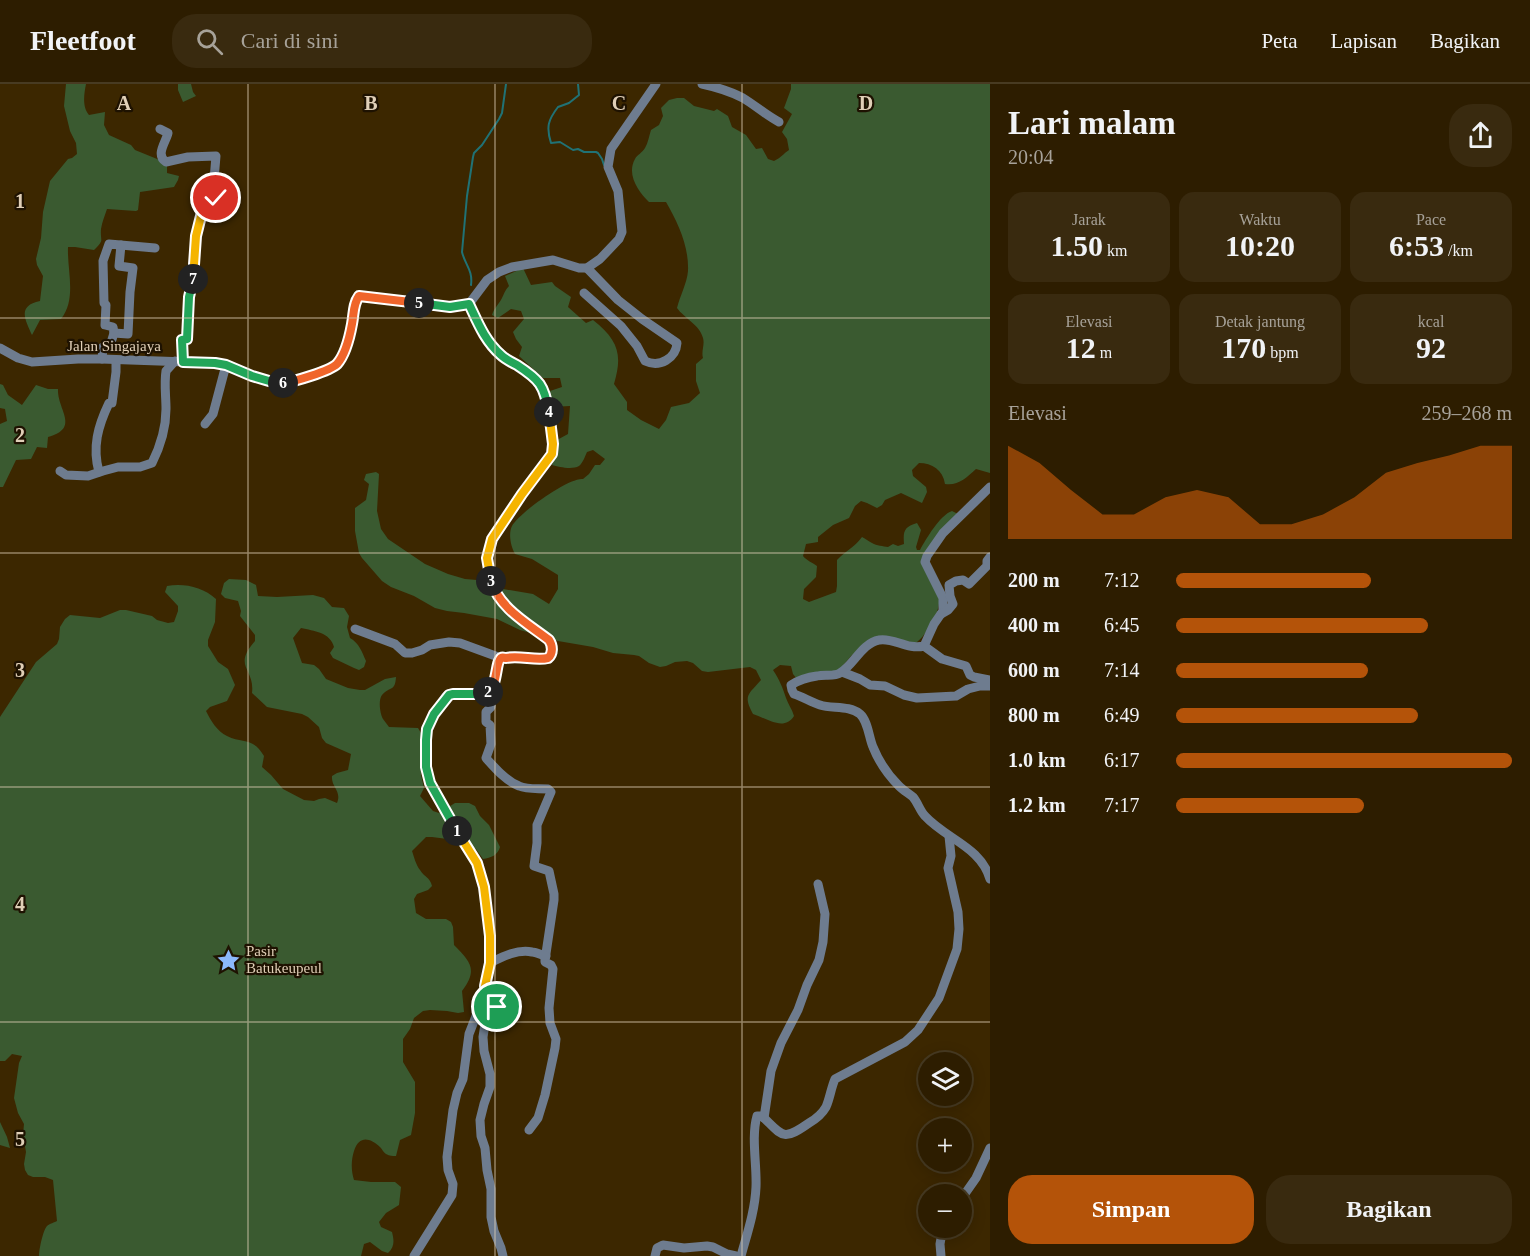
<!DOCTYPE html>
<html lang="id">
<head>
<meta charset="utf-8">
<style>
  :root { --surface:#2d1d00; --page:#392a0f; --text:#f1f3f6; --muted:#a7a299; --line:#483b22; --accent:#b45309 }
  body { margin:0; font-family:"Times New Roman",serif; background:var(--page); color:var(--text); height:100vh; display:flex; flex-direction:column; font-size:22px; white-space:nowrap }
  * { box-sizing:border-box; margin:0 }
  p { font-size:20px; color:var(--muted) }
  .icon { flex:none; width:33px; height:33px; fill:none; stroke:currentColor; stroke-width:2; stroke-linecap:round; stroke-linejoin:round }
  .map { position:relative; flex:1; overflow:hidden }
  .drawer { display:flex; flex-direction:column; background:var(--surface); width:540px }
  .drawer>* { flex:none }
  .tools { position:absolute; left:918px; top:968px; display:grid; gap:12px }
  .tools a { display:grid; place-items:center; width:54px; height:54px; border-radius:50%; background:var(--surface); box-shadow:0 3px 15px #0003,0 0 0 2px var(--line); font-size:30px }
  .pin { position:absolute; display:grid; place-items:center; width:51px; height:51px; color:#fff; margin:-26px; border:3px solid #fff; border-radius:50%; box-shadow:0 2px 6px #0007 }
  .km { position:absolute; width:30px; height:30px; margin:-15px; border-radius:50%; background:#222; color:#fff; font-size:16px; line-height:30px; text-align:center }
  .round { display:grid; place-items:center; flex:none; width:63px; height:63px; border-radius:24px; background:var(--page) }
  .summary { display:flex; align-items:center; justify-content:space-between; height:102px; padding:0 18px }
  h1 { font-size:33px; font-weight:800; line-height:45px }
  .metrics { display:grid; grid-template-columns:repeat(3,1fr); gap:9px; height:102px; padding:6px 18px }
  .metrics div { display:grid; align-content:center; border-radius:15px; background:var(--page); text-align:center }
  .metrics b { font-size:30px; font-weight:800 }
  .metrics small { font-size:16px; font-weight:400 }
  .metrics p { font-size:16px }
  .chart { height:168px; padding:12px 18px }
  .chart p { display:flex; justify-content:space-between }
  .chart svg { width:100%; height:108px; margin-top:6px; fill:var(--accent); opacity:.7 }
  .primary-button { display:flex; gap:12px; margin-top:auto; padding:12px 18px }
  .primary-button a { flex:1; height:69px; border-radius:24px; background:var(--accent); color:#fff; font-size:24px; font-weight:800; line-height:69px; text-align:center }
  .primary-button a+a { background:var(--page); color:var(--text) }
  ul { padding:0 18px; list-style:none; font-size:20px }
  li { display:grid; grid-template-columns:96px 72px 1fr; align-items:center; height:45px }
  li i { height:15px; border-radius:8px; background:var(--accent) }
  header { display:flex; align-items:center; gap:36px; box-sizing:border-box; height:84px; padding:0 30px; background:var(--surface); border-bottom:2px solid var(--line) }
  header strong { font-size:28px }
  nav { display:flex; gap:33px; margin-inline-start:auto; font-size:21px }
  .search { width:420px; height:54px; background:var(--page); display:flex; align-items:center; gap:15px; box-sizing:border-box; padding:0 21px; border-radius:24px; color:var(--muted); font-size:22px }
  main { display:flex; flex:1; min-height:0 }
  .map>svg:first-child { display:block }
</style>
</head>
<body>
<header>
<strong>Fleetfoot</strong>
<div class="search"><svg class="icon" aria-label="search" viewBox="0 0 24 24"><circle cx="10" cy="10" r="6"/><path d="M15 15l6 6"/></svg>Cari di sini</div>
<nav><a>Peta</a><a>Lapisan</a><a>Bagikan</a></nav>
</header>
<main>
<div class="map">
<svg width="990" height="1172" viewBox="0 0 990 1172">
  <rect width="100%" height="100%" fill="#3c2700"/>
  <g fill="#3a5a30">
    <path d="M 66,0 L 86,0 C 84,10 82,23 89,31 L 105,28 L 104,41 L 109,51 L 131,61 L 135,66 L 167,79 L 167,89 L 179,92 L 178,96 L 174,103 L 140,108 L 138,126 L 136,127 L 107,125 C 105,131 102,138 101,145 C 100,158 105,155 94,166 L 75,163 L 68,163 C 67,187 77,215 61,235 L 40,236 L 32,251 C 25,235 17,222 40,217 L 43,192 L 37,181 L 36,175 L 41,154 L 43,128 L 50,97 L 68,75 L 72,74 L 77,70 L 76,59 L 70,47 L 64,22 Z"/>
    <polygon points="178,0 191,0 193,8 196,12 183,18 178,6"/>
    <path d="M 791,0 L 990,0 L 990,389 L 976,385 C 966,394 958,402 945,400 C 943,386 932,379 919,379 L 912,386 L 913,392 L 926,403 L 927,408 L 922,419 L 901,409 L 885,416 L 882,421 L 877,424 L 867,419 L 861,417 L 855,422 L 849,434 L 833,441 L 818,453 L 818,458 L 806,460 L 803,472 C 807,477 812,478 817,482 L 816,493 L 804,505 L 803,515 L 809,518 L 836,508 L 837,502 L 837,476 C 845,467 854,464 862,453 C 866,455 868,457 872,459 C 877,462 883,462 888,463 L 893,460 L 898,462 L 904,460 C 903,447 904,443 917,439 L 921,446 L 916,463 L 917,466 L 920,466 C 926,455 940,431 952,427 L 958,430 L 924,475 L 939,514 C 941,527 927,550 917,558 L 911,558 L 887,554 L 861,564 L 851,572 L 839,586 L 797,595 L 793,590 L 791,582 L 780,581 L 773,586 C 780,597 782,602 786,614 C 788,620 792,625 794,632 C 784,648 766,634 753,630 C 743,611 748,611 761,596 L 756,586 L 750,583 L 708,588 L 702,587 L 693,579 L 687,577 L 675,578 L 666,582 L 660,583 L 649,579 L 639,572 L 634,571 L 613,569 L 593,563 L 558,557 L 520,546 L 497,535 L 464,529 L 447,527 L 435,524 L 414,512 L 391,503 L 382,497 L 362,474 L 359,469 L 355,447 L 355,424 L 366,416 L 369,400 L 364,396 L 366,390 L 376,388 L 379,390 L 377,427 L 381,445 L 388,455 L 425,480 L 448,490 L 465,495 L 477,496 L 503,505 L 533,510 L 549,520 L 558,505 L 558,491 L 532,475 L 515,470 C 511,463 508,450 512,442 C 519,429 569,393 583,395 L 589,390 L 595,381 L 600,381 L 605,375 L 593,366 L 587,368 C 585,372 583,379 579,382 C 572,386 559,383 552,381 L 554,376 L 557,356 L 568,350 L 570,322 L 552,323 L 550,307 L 562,303 L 560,294 L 543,294 L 519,272 L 522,263 L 516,255 L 513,248 L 524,235 L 521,227 L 511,225 L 498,234 L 492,231 C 494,224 499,220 502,214 C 504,210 505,206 509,202 L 505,192 L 523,184 L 531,201 L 552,198 L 555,202 L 571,213 L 568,223 L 586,239 L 593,236 C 618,256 623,270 614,300 L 627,318 L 627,326 L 641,336 L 659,345 L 666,336 L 671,323 L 689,319 L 700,309 L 696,297 L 696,280 L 703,274 C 701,267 705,261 703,254 C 700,241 684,234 677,224 C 680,212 687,199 688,187 C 689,162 678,139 666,118 L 649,118 C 639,108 626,91 635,75 C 637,71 642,69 645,64 C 648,59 649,52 651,46 L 659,41 L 663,32 L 661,24 L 669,16 L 677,14 L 684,14 L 694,22 L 714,27 L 717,25 L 728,32 L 732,43 L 746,51 L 756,65 L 762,64 L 768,75 L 774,77 C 782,73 783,70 789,66 L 787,55 L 782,48 L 792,30 L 784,24 L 791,5 Z"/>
    <path d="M 0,300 L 3,301 L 8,311 L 22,321 L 36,301 L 48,305 L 58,305 C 57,326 81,344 48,353 L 47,364 L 37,363 L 31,375 L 16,376 L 3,403 L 0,403 L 0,340 L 7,337 L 5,325 L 0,324 Z"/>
    <path d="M 229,495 L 246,496 L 256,501 L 258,512 L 277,513 L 313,511 L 324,514 L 332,523 L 344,524 L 349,532 L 347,543 L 350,554 C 359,559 362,568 366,577 L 364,583 L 359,586 L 354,584 L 333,574 L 330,569 L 334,563 C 330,548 314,547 301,544 L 293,554 L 302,579 L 314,581 L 319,585 L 326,595 L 348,604 L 360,606 L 365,606 L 385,595 L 396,593 C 395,608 390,602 382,611 C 378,616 380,630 383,635 C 385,638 387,640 389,643 L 418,644 L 421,649 L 421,691 L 424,704 L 420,712 L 433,727 L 439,729 L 455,719 L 469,719 L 475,722 L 480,732 L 489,741 L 500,763 C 498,771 491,774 483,775 L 476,765 L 455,756 L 432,753 L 426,753 L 412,767 C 414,773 416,781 420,786 C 424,793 430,793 432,802 L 428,806 L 417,810 L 414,815 L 416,829 L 426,835 L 446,835 L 451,838 L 453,843 L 454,861 C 471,878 478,886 462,907 L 464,928 L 458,929 L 447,927 L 430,926 L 423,927 L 414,934 L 410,945 L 403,955 L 403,978 L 415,998 L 415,1029 L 411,1051 L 400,1056 L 396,1072 C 392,1072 390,1072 386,1070 C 384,1069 382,1065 380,1063 C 369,1053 359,1052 354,1067 C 351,1076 351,1087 354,1096 L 371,1098 L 395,1098 L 401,1103 L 399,1121 L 386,1129 L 379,1138 L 381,1143 L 392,1148 C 394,1156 395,1163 388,1169 L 382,1167 L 370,1158 L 364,1160 L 361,1172 L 39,1172 C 39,1166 43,1146 47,1142 C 49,1140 55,1138 57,1137 L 53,1096 L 45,1093 L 33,1093 L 28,1091 L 25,1086 L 24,1080 L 26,1068 L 23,1051 L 24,1040 L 18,1029 L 14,1014 L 19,979 L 22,972 L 12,970 L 5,977 L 0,977 L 0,633 L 36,578 L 57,560 L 59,555 L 60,543 L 65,535 L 70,531 L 100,534 L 120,526 L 126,526 L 152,532 L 157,536 L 168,539 L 174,538 L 178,527 L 178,522 L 165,508 L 167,502 C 184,499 203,503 216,515 L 215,538 L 208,556 L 208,562 L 218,578 L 228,585 L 235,601 L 227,617 L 210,623 L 206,627 C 211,637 217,647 227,652 C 243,660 253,653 264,672 L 262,683 L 271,691 L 283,705 L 304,716 L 314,717 L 319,715 L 325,714 L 337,719 C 342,707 331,703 332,692 L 337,689 L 348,686 L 351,670 L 326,659 L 322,654 L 319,643 L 308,633 L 302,630 L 267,623 L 252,609 C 255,584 232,583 255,557 L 255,551 L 240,532 L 241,527 L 238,517 L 225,514 L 221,510 L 224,499 Z"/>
    <polygon points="0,1038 7,1053 10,1064 0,1061"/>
  </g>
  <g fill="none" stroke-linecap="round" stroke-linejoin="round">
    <g stroke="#207275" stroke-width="2">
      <path d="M 578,0 L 579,11 L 569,19 L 558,23 C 548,36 546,43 551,59 L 560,58 L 573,66 L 578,65 L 584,68 L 596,68 L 598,69 L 602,75 L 604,81"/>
      <path d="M 471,201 C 473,186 465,181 462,168 L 467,112 L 473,73 L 474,69 L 482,61 L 499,35 L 502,29 L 506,0"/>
    </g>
    <g stroke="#6e7c8f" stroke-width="9">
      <path d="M 702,0 C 716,3 730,7 743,14 C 756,22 766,31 779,38"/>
      <path d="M 160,45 L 168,49 C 166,58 155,71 166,78 L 188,73 L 216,72 L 214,96 L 216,101 L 216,114 L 210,130 L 202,128 L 196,152 L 193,195 L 189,213 L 187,255 L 182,256 L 183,277"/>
      <path d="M 584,209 L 621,242 L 637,262 L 645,277 C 660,284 676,274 677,259 L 642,235 L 618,216 L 587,184"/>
      <polyline points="114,249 128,250 130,208 133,184 119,182 121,161"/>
      <polyline points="0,264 18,274 32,278 78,275 102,275 215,279 237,285 252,292 269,297 284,299 292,298 333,283 339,278 348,258 355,220 357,214 359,212 440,222 462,222 469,220 487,196 499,188 512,183 553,176 579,184 587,184 600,175 619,155 622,148 618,107 608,83 611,65 656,0"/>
      <polyline points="102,275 103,263 110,262 114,249 113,243 105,241 106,221 104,219 103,177 109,160 155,164"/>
      <polyline points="205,340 213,330 226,281"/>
      <path d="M 60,387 L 66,391 L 88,392 L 103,387 L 118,383 L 140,383 L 152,379 C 160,363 166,344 166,325 C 166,312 164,300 166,287 L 175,277"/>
      <path d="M 99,388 C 92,363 98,342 109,319 L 112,319 L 116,288 L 116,276"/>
      <path d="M 990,403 L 943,449 L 927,472 L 925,478 L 943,514 L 943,527 L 934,540 L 924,562 C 907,566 893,553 879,556 C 862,559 853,582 840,589 C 834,593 825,590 817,592 C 809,593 799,596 791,601 L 792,606 L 794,610 C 803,613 811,618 820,621 C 832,625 849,621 860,630 C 868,637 869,654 873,663 C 879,678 887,690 899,702 C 903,706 908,709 913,713 C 918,719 920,727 925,732 C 946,755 981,763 990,795"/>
      <polyline points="941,530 948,526 953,520 950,512 949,501 956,497 963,496 969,500 987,482 987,477 990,473"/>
      <polyline points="355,545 395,560 405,569 412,569 422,566 430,561 449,558 460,559 501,574"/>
      <polyline points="924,562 942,575 966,582 970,591 974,593 990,596"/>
      <polyline points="842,588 860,595 870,601 885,602 904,611 917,614 956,612 968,605 980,602 990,602"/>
      <path d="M 490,607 L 492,611 L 491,623 L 486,628 L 486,638 L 490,641 L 491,660 L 486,674 C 495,684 506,697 519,702 C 528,706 539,704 548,705 L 551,708 L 537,741 L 537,759 L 534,782 L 549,787 L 554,810 L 554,816 L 545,876 L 545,878 L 551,881 L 553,885 L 549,924 L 550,939 L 556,955 L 555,964 L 545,1011 L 538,1034 L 529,1046"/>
      <path d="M 490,879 C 502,873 517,865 532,868 C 536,868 541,871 546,872"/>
      <polyline points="480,921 484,932 485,940 483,953 484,967 490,990 490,1003 484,1020 480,1036 481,1052 485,1064 487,1086 491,1105 491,1133 494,1147 501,1164 503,1172"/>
      <path d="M 482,927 L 497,923 C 501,911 494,908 485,902"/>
      <polyline points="764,1034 771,987 781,959 798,926 807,901 819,876 823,858 825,830 818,800"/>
      <polyline points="962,1114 976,1094 990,1064"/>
      <path d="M 414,1172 L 452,1111 L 453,1100 L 448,1086 L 447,1073 L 453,1026 L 457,1009 L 463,995 L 469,950 L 478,927 L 489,888 L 490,879 L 490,852 L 484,803 L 477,779 L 453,740 L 430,699 L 427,691 L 426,683 L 427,645 L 434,630 L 446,612 L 453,610 L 484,610 L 491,606 C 494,600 497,578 501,574 C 507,569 538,576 548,574 C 553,570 553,562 549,556 L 512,528 L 497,512 L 490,495 L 487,474 L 492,455 L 522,410 L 552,370 L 553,360 L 546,310 L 538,297 L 526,287 L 502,272 L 491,260 L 485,253 L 469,220"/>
      <polyline points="655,1172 657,1164 663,1161 684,1164 707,1162 713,1163 727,1170 736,1172"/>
      <path d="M 741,1172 C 747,1150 755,1127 756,1103 C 757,1081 751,1053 757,1032 L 762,1032 C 783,1052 782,1058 809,1039 C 816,1035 822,1030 826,1023 C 830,1014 831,1004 835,995 L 905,958 L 918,946 L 939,914 L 957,865 L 959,845 L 958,828 L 948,784 L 951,772 L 949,752"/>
      <polyline points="941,1172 940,1160 943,1143"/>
    </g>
  </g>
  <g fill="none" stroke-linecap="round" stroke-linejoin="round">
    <defs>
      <path id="split-1" d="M 457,747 L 477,779 L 484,803 L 490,852 L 490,879 L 485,902 C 495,908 501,911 497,923"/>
      <polyline id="split-2" points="457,747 430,699 426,683 426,656 427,645 434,630 449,611 453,610 484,610 488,608"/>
      <path id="split-3" d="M 488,608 C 498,601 495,579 501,574 C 503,573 504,574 506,574 C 520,571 535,577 548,574 C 553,570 553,562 549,556 C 527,539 500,525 491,497"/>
      <polyline id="split-4" points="491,497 487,474 492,455 522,410 552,370 553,360 549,328"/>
      <path id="split-5" d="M 419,219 L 450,223 L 469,220 C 478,239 485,257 501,271 C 505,275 511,278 517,281 C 540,296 544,301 549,328"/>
      <path id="split-6" d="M 283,299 C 293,298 330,287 337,280 C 345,271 350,251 352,240 C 354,230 353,220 359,212 L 419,219"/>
      <polyline id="split-7" points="193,195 189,213 187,255 182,256 183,278 215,279 226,281 252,292 269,297 283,299"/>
      <polyline id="split-8" points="193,195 196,152 202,128 210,130 216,114"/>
    </defs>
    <use href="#split-1" stroke="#fff" stroke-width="12"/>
    <use href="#split-2" stroke="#fff" stroke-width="12"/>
    <use href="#split-3" stroke="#fff" stroke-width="12"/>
    <use href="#split-4" stroke="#fff" stroke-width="12"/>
    <use href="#split-5" stroke="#fff" stroke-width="12"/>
    <use href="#split-6" stroke="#fff" stroke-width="12"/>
    <use href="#split-7" stroke="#fff" stroke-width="12"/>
    <use href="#split-8" stroke="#fff" stroke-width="12"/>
    <use href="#split-1" stroke="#f5b400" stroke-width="8"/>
    <use href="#split-2" stroke="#22a559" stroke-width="8"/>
    <use href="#split-3" stroke="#f0652b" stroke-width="8"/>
    <use href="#split-4" stroke="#f5b400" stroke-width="8"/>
    <use href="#split-5" stroke="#22a559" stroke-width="8"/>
    <use href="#split-6" stroke="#f0652b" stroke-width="8"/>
    <use href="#split-7" stroke="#22a559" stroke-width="8"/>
    <use href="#split-8" stroke="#f5b400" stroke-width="8"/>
  </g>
  <path fill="none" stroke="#e0cfb7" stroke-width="1.5" stroke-opacity="0.55" d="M 248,0 L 248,1172M 495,0 L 495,1172M 742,0 L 742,1172M 0,234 L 990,234M 0,469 L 990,469M 0,703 L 990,703M 0,938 L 990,938"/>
  <defs>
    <symbol id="sight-bare" viewBox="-9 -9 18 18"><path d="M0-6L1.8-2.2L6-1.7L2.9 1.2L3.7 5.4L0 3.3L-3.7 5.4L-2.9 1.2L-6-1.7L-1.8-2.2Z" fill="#8cb9fc" stroke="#1e1201" stroke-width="2.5" paint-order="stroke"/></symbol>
  </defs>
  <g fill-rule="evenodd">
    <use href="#sight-bare" x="212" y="860" width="33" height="33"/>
  </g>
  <g text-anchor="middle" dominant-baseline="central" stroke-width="4.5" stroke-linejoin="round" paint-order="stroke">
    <g font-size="15" fill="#e0cfb7" stroke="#1e1201">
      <text x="114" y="262">Jalan Singajaya</text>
    </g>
    <g font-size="15" fill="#e0cfb7" stroke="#1e1201" text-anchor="start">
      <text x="246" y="867">Pasir<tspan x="246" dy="17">Batukeupeul</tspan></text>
    </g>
  </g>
  <g font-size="20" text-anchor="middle" font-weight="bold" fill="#e0cfb7" stroke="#1e1201" stroke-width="4.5" stroke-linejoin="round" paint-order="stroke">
    <text x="124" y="26">A</text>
    <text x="371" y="26">B</text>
    <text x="619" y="26">C</text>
    <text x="866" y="26">D</text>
    <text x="20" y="124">1</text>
    <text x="20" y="358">2</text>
    <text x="20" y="593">3</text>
    <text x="20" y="827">4</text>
    <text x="20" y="1062">5</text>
  </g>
</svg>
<div class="tools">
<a><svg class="icon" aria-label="layers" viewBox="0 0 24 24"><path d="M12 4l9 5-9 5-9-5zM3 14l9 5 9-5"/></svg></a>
<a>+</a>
<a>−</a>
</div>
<div class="pin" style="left:497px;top:923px;background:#1e9e55"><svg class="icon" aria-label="arrive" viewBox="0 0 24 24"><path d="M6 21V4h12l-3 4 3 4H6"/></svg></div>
<div class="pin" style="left:216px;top:114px;background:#d93025"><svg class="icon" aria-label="check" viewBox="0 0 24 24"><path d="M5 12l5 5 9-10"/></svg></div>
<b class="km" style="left:457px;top:747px">1</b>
<b class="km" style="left:488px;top:608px">2</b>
<b class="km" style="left:491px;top:497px">3</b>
<b class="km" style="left:549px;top:328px">4</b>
<b class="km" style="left:419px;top:219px">5</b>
<b class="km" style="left:283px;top:299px">6</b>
<b class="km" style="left:193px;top:195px">7</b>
</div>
<section class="drawer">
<div class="summary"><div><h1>Lari malam</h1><p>20:04</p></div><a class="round"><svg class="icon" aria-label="share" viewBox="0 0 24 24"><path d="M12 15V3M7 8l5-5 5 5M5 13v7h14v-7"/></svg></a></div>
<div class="metrics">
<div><p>Jarak</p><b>1.50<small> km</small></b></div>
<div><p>Waktu</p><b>10:20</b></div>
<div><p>Pace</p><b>6:53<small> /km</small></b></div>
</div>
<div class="metrics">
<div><p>Elevasi</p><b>12<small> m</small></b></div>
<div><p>Detak jantung</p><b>170<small> bpm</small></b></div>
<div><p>kcal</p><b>92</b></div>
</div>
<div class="chart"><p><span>Elevasi</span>259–268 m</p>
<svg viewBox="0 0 160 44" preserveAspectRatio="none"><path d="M0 44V6L10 13L20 24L30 34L40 34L50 27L60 24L70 27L80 38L90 38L100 34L110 27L120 17L130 13L140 10L150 6L160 6V44z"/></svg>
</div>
<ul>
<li><b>200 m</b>7:12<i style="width:58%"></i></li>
<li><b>400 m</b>6:45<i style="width:75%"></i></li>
<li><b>600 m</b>7:14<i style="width:57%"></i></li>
<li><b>800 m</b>6:49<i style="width:72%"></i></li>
<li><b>1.0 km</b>6:17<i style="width:100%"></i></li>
<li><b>1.2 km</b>7:17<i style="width:56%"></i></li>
</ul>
<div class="primary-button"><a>Simpan</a><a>Bagikan</a></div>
</section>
</main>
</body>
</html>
